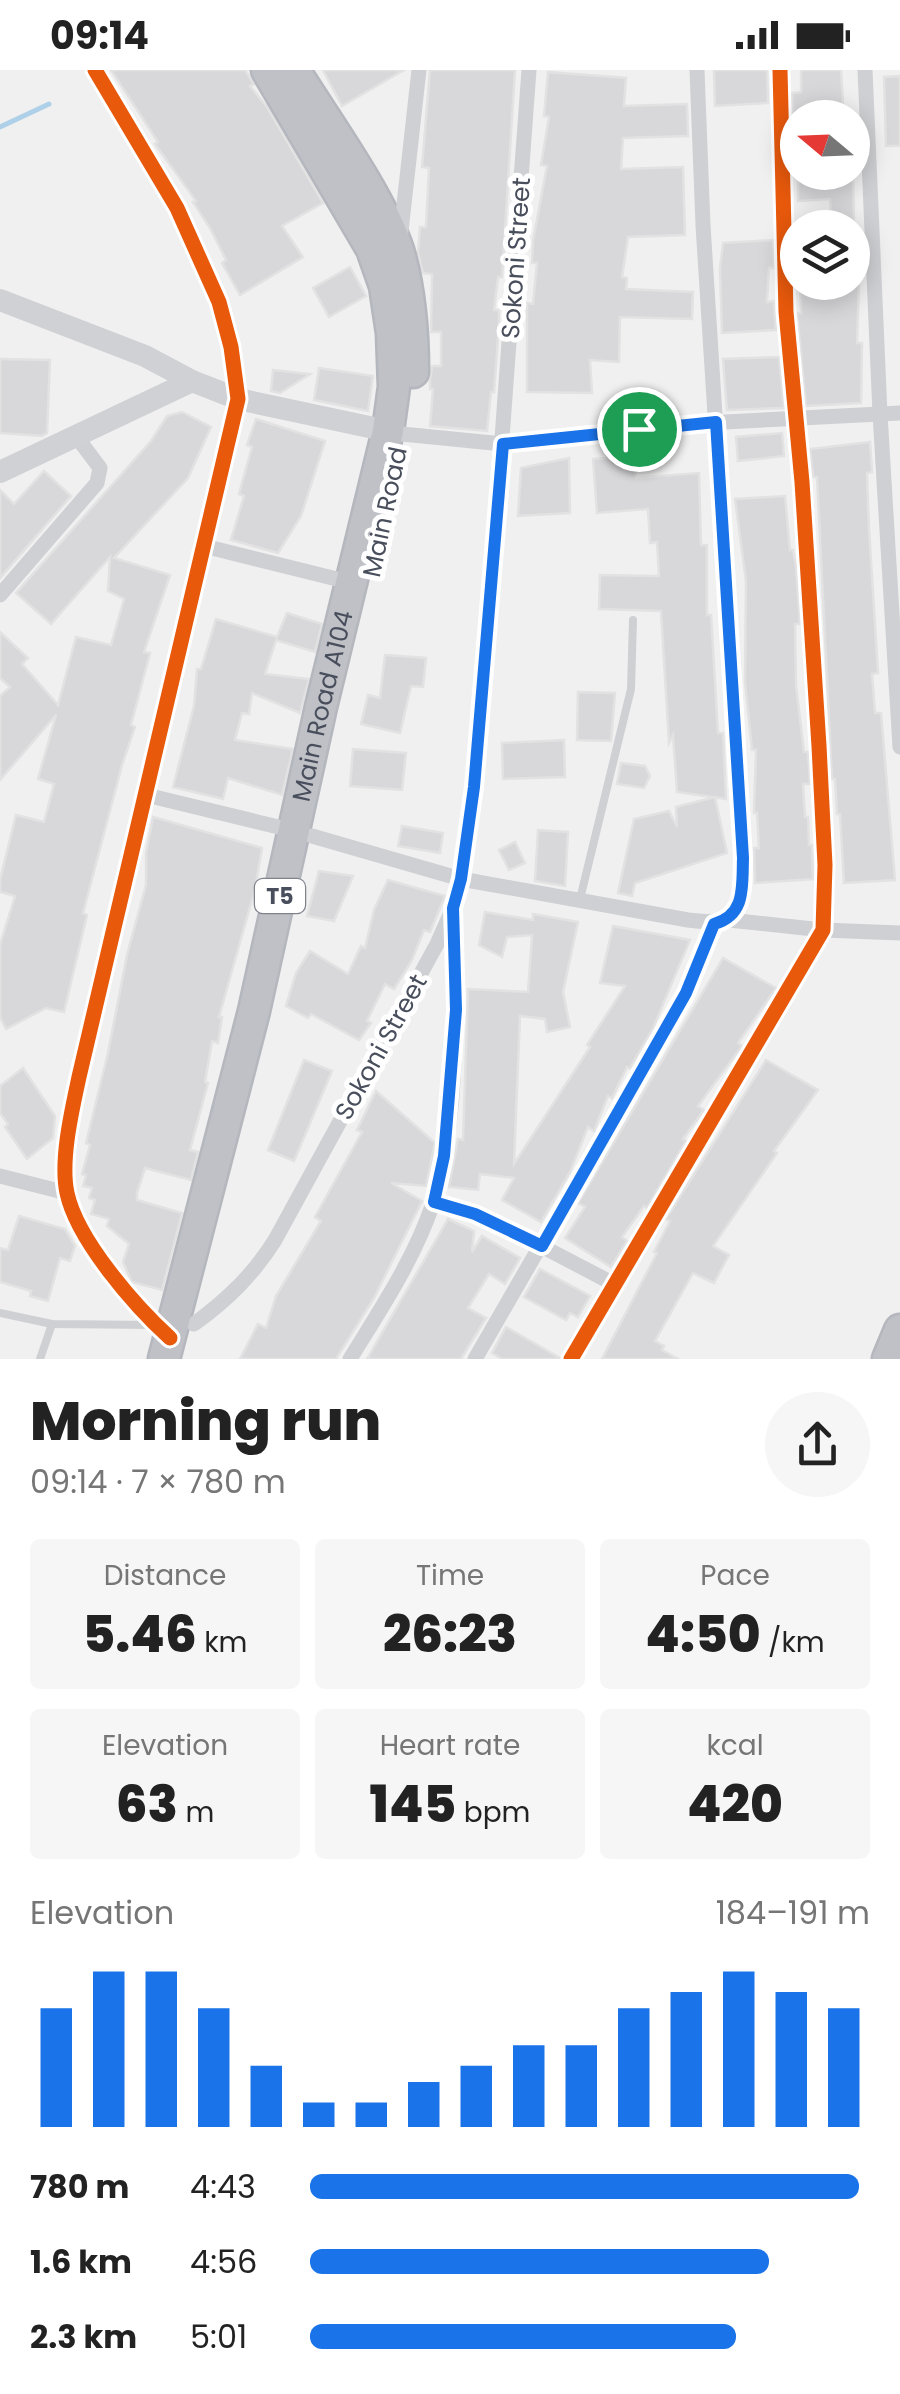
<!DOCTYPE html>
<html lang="en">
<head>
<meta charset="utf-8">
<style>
  :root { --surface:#fff; --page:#f6f6f6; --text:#222; --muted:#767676; --accent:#1a73e8 }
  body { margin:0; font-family:Poppins,sans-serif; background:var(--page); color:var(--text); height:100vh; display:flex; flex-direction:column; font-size:38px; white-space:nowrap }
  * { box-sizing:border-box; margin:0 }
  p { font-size:32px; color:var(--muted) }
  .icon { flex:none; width:55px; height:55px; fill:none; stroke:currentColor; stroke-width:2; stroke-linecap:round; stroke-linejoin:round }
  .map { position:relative; height:1289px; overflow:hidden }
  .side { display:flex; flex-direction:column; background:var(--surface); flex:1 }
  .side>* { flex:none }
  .needle { width:65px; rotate:289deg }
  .tools { position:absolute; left:780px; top:30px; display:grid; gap:20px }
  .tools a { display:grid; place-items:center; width:90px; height:90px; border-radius:50%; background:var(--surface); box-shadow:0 5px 25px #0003; font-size:50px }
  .pin { position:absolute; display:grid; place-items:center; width:85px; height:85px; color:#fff; margin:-42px; border:5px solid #fff; border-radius:50%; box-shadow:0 2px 10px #0007 }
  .round { display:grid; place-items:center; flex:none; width:105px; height:105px; border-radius:52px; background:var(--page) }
  .overview { display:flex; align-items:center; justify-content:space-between; height:170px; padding:0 30px }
  h1 { font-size:55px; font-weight:800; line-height:75px }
  .figures { display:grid; grid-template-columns:repeat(3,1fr); gap:15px; height:170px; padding:10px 30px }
  .figures div { display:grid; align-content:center; border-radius:10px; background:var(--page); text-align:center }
  .figures b { font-size:50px; font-weight:800 }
  .figures small { font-size:28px; font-weight:400 }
  .figures p { font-size:28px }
  .chart { height:280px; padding:20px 30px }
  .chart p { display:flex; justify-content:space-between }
  .chart svg { width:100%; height:180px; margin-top:10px; stroke:var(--accent); stroke-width:6 }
  ul { padding:0 30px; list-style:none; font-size:32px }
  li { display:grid; grid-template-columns:160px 120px 1fr; align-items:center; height:75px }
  li i { height:25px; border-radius:12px; background:var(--accent) }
  .status { display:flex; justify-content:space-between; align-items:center; height:70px; padding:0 50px; background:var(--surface); direction:ltr }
  .status svg { height:28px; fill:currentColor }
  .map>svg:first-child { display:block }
</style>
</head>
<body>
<div class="status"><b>09:14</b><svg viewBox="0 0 49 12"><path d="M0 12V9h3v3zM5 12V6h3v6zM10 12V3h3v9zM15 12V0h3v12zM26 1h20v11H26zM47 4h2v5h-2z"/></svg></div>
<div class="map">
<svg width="900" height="1289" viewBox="0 0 900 1289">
  <rect width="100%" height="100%" fill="#f0f0f0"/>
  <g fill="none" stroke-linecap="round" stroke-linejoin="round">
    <polyline stroke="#aed0e9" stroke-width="5" points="0,57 49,34"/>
  </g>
  <g fill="#d8d8da" stroke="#e2e2e3" stroke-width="2.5">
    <polygon points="111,0 245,0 254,14 250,16 267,37 323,133 282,156 303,187 240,225 222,193 226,190 210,158 193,132 196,131 155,74 158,72"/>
    <polygon points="323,0 404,0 342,36"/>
    <polygon points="430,0 515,0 502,207 498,207 494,240 499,240 499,255 494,322 491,322 487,361 430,356 433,319 430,319 430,309 432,296 441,296 441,262 431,262 432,204 423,203 418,183 420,157 426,157 429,98 422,97"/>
    <polygon points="714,0 767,0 768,33 715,36"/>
    <polygon points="801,0 841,0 844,48 793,48 792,23 801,22"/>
    <polygon points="548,2 626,8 624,36 687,34 688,66 623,68 621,99 683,97 685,165 628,167 622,207 627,208 626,219 693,222 692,249 620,247 619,292 590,290 592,323 527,322 527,233 533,234 537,193 532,193 533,171 547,96 541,95 549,47 544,46"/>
    <polygon points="900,6 900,76 886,76 884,7"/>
    <polygon points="798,102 853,102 854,158 832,158 830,129 798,131"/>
    <polygon points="773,170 774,198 769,198 767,232 774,231 776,260 722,263 720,198 723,173"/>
    <polygon points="350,197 366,226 329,247 313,218"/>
    <polygon points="800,212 859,212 857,273 862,273 861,333 806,336 797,243 801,243"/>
    <polygon points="779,287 784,338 727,340 723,289"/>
    <polygon points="0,289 50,290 47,363 42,366 0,363"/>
    <polygon points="319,298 373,306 368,341 314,330"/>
    <polygon points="273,300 310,304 280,323 271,321"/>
    <polygon points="182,342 211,357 188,408 114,488 170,505 144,582 150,583 131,655 135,657 122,695 83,843 87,845 64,942 46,938 6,959 0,947 0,875 15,826 0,822 0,810 16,745 44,752 54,714 38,709 56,645 0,710 0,626 10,617 0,608 0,562 28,588 22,594 58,635 76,567 111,575 124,529 108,521 110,487 51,554 16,523 151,371 167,346"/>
    <polygon points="256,349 325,371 301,446 278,483 231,470 244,426 239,424 252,377 247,375"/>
    <polygon points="782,363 784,386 738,391 736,367"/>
    <polygon points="870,372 872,402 867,403 869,459 878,603 872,604 875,643 881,643 895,810 844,813 840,744 837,744 835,709 832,709 817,407 813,407 810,379"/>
    <polygon points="634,386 636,408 699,403 701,475 707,475 707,545 711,545 718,663 723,663 726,729 677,722 673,665 669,673 661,541 599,539 600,505 659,506 657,472 650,473 648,439 597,443 593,389"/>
    <polygon points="569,388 570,443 518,446 521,398"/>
    <polygon points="44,401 71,426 0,508 0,420 14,434"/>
    <polygon points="785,426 790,480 793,480 796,497 800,554 795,554 796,616 804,682 808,682 810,714 803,714 805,747 808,747 809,775 812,775 813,809 755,813 754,778 759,778 757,743 754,743 756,680 752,680 745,612 746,511 735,429"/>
    <polygon points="287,543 322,554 315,582 276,570 265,604 309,609 300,643 252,623 249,644 242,643 235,670 293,679 282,725 228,708 223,729 173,717 194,636 197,599 201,599 216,549 277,567"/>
    <polygon points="385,585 426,588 423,617 411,616 400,663 361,654 368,625 380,628"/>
    <polygon points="578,622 615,623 611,671 577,670"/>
    <polygon points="564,670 565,707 503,709 502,673"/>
    <polygon points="353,679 406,683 402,720 350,716"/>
    <polygon points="621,693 645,696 650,706 644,718 617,714"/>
    <polygon points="715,727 727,783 635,813 632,826 618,823 634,749 669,741 677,757 676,737"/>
    <polygon points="153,747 262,778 255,819 219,947 222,947 218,973 212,971 205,1012 208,1013 190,1080 198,1082 191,1110 145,1098 137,1123 137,1130 182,1143 162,1220 132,1212 123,1192 129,1174 107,1156 109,1149 91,1144 95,1130 89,1128 92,1118 83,1116 86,1105 82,1104 90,1075 86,1073 108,983 127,885 146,815 146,783"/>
    <polygon points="402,756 443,763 440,783 398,776"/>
    <polygon points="538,760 568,762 565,816 535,811"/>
    <polygon points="515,772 525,793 509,800 499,780"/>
    <polygon points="319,801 353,806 334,851 307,846"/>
    <polygon points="388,810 445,826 430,862 424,860 412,890 394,919 385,914 367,951 371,953 359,970 311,944 308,948 286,936 296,903 310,881 348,904 361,876 365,878 374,840"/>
    <polygon points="485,842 533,850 533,844 578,852 563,922 570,957 547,962 545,949 520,946 514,1094 590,977 587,975 625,916 600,913 613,856 690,870 653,958 630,998 627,997 612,1028 608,1026 594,1061 588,1057 570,1102 541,1152 502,1130 514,1108 480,1104 478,1120 449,1117 458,1069 463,1070 468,919 528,922 532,865 507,867 502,887 479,875"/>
    <polygon points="723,888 776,918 738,973 742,976 698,1036 704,1040 683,1069 686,1071 647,1138 644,1136 622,1167 627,1171 611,1197 565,1168 585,1137 578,1133"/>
    <polygon points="304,990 332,1001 294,1091 268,1080"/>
    <polygon points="766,990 818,1020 774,1081 777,1083 713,1176 729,1185 714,1213 693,1203 655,1271 664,1276 662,1280 678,1289 602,1289 657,1183 654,1182 670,1151 666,1149"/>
    <polygon points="23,998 55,1046 53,1068 27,1089 5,1057 8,1054 0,1043 0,1016"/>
    <polygon points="376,1021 435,1073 426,1116 391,1113 422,1131 374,1228 336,1289 240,1289 258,1254 266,1258 276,1226 321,1151 315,1147 362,1062 357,1060"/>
    <polygon points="19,1146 65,1159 75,1176 70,1191 60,1188 48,1231 30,1226 31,1221 0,1212 0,1178 8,1180"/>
    <polygon points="448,1149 474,1161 472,1182 482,1166 520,1188 505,1214 489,1204 468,1238 486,1248 461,1289 367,1289"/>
    <polygon points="540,1199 590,1226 578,1247 570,1243 566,1250 524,1227"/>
    <polygon points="506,1257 560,1288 560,1289 502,1289 492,1283"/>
  </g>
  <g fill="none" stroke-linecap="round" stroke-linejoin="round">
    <defs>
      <g id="highway">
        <path d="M 294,0 C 326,52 379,124 398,180 C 410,220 413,261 413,302"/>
        <path id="s1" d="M 164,1289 L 254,941 L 321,637 L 388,361 L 394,317 L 392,263 L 385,216 L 372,179 L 267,0"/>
        <polyline points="888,1289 900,1260"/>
      </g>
    </defs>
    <use href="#highway" stroke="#b5b7be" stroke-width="35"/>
    <g stroke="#cfd0d3" stroke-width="8">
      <polyline points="580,829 631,619 633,550"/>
      <polyline points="0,1243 52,1254 155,1255"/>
      <polyline points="40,1289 52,1254"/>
    </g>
    <g stroke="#cfd0d3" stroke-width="15">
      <path d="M 95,0 L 177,138 L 219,232 L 231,277 L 238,329 L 79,1007 C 72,1040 60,1090 67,1123 C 77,1170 135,1236 170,1268"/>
      <polyline points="865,0 880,344 900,677"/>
      <polyline points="400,170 419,0"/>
      <polyline points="402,364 503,374 686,354 900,343"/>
      <polyline points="204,476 353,513"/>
      <polyline points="0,525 97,413 100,398 76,366"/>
      <polyline points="146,725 295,761"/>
      <path d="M 312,766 L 461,809 L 688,850 C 744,858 741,836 743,789 L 703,155 L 697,0"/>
      <polyline points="729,850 823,860 900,863"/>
      <polyline points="0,1106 67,1123"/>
      <polyline points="434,1132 503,1156 614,1214"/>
      <path d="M 194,1254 C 227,1230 253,1205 275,1170 L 437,874 L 453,838 L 461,809 L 483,627 L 529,0"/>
      <path d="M 350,1289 C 380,1240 415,1188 433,1133 C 460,1048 456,930 453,842"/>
      <polyline points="475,1289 686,923 714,854"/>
      <polyline points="571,1289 823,860 825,795 819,676 802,412 786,242 780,0"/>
    </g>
    <g stroke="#d0d1d4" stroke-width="22">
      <polyline points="0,230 145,286 192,311 238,329 388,361"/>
      <polyline points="0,402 192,311"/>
    </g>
    <use href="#highway" stroke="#bfc1c7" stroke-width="30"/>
    <defs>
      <g id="cycleway">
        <path d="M 95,0 L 177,138 L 219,232 L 231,277 L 238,329 L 79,1007 C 72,1040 60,1090 67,1123 C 77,1170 135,1236 170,1268"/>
        <polyline points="571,1289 823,860 825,795 819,676 802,412 786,242 780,0"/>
      </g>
    </defs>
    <use href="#cycleway" stroke="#fff" stroke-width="21"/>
    <use href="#cycleway" stroke="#e8590c" stroke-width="15"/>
  </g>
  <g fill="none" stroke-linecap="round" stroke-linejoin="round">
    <defs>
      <path id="route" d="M 716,352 L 743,788 C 742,817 746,845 714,854 L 686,923 L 542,1176 L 475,1144 L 434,1132 L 444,1086 L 456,940 L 453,838 L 461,809 L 474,717 L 503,374 Z"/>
    </defs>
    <use href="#route" stroke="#fff" stroke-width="20"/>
    <use href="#route" stroke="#1a73e8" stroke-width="12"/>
  </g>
  <g text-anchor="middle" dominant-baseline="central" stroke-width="10" stroke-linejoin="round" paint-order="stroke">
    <rect fill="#fff" stroke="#7f838c" stroke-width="2.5" x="255" y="809" width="50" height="34" rx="8"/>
    <g font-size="22" font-weight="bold" fill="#484e5b">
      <text x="280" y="826">T5</text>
    </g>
    <g font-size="25" fill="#484e5b" stroke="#fff">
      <text transform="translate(516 188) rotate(-86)">Sokoni Street</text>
      <text transform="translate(385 442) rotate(-78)">Main Road</text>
      <text stroke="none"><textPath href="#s1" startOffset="672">Main Road A104</textPath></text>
      <text transform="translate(381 977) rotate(-61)">Sokoni Street</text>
    </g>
  </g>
</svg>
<div class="tools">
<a><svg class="needle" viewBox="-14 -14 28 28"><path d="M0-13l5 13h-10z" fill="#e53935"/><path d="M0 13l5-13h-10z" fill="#767676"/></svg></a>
<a><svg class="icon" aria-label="layers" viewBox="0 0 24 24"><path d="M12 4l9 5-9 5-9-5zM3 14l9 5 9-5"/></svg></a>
</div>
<div class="pin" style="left:639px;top:359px;background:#1e9e55"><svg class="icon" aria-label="arrive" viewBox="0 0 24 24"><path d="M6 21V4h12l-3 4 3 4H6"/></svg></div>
</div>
<section class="side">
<div class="overview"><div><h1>Morning run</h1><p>09:14 · 7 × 780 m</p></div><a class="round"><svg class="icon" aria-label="share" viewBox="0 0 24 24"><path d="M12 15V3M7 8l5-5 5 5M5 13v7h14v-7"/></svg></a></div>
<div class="figures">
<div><p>Distance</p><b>5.46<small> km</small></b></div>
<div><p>Time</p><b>26:23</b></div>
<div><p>Pace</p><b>4:50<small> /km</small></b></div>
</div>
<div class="figures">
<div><p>Elevation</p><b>63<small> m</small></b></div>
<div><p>Heart rate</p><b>145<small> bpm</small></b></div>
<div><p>kcal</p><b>420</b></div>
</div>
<div class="chart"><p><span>Elevation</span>184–191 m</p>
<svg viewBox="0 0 160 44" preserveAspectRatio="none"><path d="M5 44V15M15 44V6M25 44V6M35 44V15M45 44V29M55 44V38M65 44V38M75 44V33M85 44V29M95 44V24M105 44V24M115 44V15M125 44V11M135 44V6M145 44V11M155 44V15"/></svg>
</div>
<ul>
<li><b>780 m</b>4:43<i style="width:98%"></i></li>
<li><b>1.6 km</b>4:56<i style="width:82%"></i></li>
<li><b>2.3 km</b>5:01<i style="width:76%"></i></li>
</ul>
</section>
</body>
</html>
